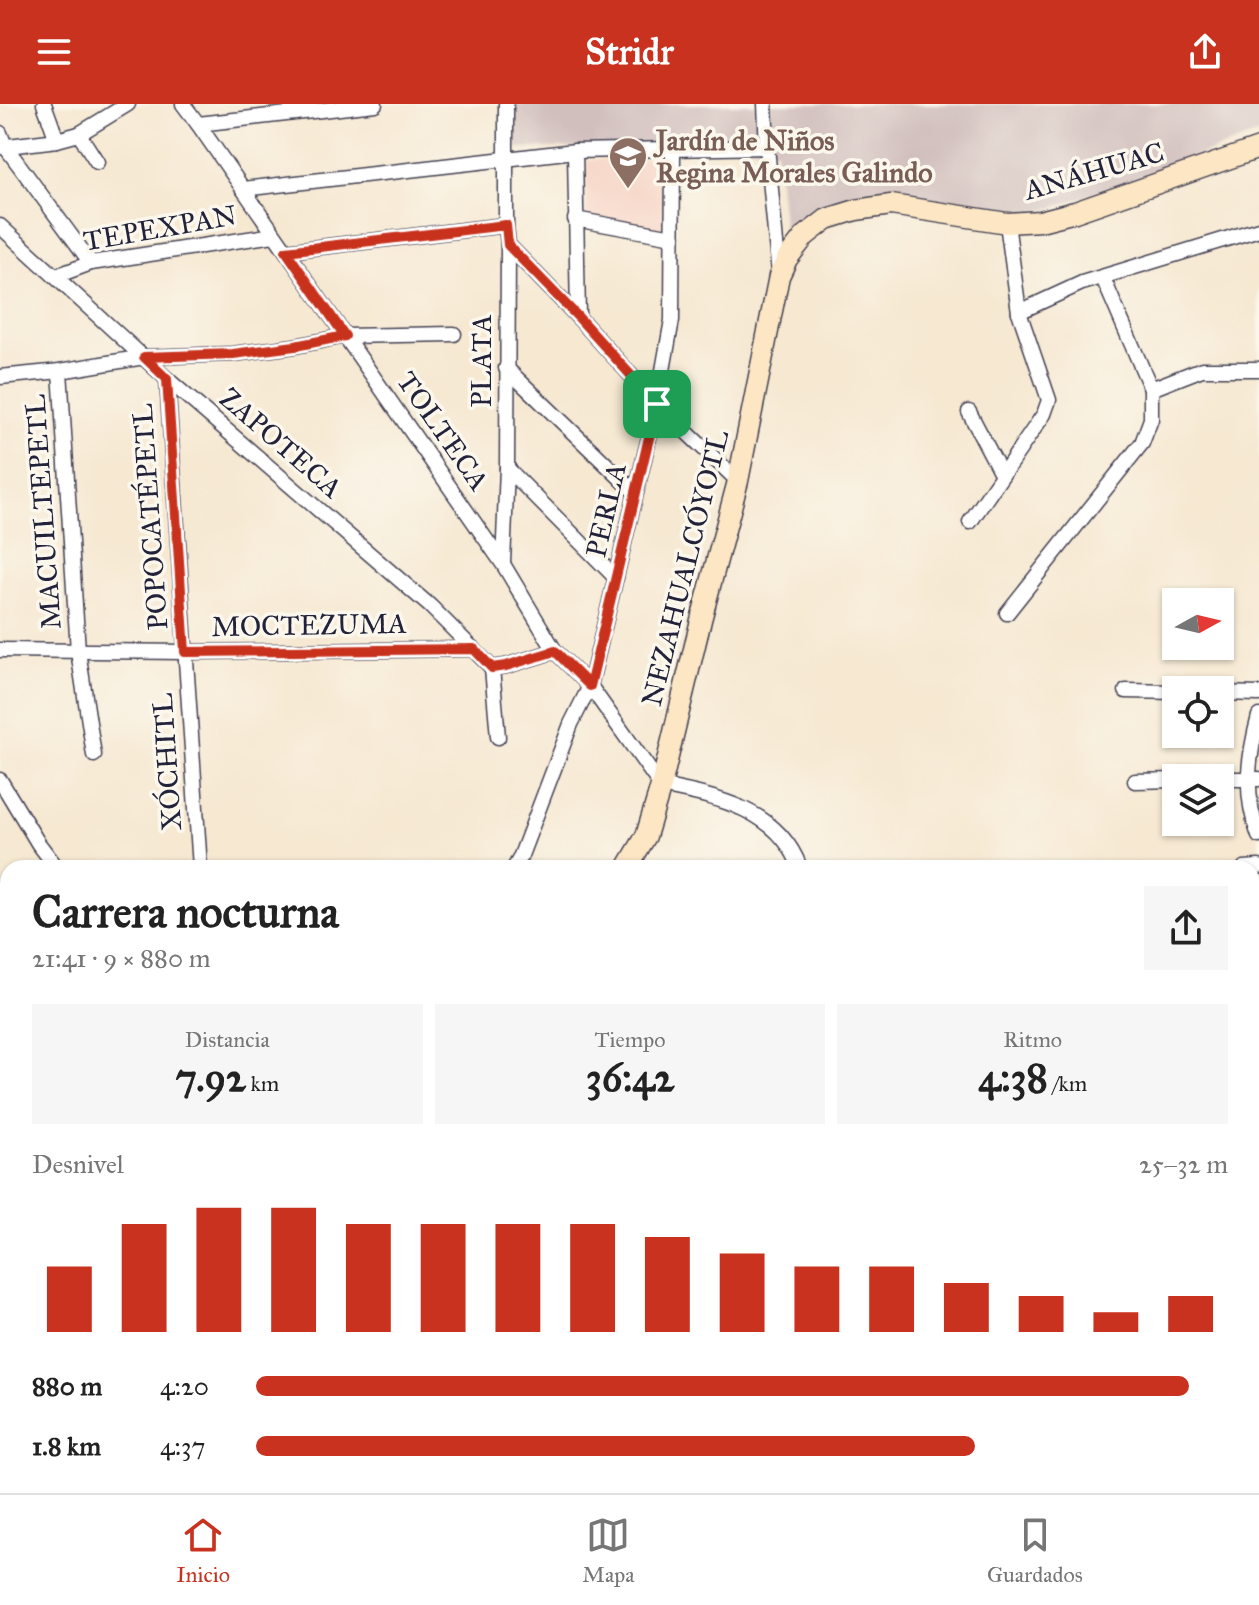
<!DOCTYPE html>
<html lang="es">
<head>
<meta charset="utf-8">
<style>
  :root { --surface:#fff; --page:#f6f6f6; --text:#222; --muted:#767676; --line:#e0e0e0; --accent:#c8321e }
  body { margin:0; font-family:"IM FELL Great Primer",serif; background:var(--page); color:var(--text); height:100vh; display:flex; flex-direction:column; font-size:30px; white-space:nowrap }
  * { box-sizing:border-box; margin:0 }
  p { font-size:26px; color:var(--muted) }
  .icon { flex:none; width:44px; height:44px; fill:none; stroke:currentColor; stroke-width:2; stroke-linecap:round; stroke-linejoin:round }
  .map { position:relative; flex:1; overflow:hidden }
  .drawer { position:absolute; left:0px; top:756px; width:1260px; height:634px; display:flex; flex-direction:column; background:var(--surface); border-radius:24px 24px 0 0; box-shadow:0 2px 6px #0004 }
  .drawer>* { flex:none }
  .needle { width:52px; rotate:82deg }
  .fabs { position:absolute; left:1162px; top:484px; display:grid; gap:16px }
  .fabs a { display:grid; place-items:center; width:72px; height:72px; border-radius:0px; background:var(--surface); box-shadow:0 2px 6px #0004; font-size:40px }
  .pin { position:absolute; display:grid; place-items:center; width:68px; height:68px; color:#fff; margin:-34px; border-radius:16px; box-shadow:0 4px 12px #0006 }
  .round { display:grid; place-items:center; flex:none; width:84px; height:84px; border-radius:0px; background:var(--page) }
  .headline { display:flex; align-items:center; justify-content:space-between; height:136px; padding:0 32px }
  h1 { font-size:44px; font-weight:800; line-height:60px }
  .metrics { display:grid; grid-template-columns:repeat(3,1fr); gap:12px; height:136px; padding:8px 32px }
  .metrics div { display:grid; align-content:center; border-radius:0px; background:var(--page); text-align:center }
  .metrics b { font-size:40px; font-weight:800 }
  .metrics small { font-size:22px; font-weight:400 }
  .metrics p { font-size:22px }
  .chart { height:224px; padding:16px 32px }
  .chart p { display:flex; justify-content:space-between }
  .chart svg { width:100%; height:144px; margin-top:8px; stroke:var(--accent); stroke-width:6 }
  ul { padding:0 32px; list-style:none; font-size:26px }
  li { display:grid; grid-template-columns:128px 96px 1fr; align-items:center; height:60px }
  li i { height:20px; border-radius:10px; background:var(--accent) }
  header { display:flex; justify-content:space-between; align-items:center; height:104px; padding:0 32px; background:var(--accent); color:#fff; font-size:36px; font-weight:800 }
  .dock { display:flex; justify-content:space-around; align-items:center; height:112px; border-top:2px solid var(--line); background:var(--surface); font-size:22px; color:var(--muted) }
  .dock a { display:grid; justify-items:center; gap:4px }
  .dock .current { color:var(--accent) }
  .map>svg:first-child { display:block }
</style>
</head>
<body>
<header><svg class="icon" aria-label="menu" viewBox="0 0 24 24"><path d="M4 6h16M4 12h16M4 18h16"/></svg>Stridr<svg class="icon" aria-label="share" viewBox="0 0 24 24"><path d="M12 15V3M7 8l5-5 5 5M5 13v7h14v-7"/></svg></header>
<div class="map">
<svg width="1259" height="1389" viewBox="0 0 1259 1389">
  <rect width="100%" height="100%" fill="#fbf7ec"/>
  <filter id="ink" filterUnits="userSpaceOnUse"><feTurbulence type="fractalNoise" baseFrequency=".0125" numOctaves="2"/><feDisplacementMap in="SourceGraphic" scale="16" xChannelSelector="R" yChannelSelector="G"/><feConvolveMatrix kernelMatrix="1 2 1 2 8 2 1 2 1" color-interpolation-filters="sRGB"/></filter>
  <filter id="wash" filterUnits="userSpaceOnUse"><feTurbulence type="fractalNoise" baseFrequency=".006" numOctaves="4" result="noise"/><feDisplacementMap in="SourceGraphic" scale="32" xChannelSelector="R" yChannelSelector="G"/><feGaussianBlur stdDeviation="1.8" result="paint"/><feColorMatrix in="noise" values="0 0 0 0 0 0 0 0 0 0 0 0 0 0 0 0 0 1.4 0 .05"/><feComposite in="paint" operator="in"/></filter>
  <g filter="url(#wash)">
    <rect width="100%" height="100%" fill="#f6e8d1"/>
    <polygon fill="#f6d2c3" points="670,54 668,129 587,115 586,56"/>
    <g fill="#d1bfbd">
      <polygon points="514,0 1259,0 1259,30 1046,106 1006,112 872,94 852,95 834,99 818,108 790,130 784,130 776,46 753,44 515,44"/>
      <polygon points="0,1247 3,1389 0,1389"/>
    </g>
  </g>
  <g filter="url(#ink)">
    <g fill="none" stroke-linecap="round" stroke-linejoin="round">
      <defs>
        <g id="minor">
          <polyline points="44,0 57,36"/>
          <path d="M 183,0 L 198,20 L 503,460 L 555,547 L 590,582 L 661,682 C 716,693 779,705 800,764"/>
          <polyline points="765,0 767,43 779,171"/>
          <polyline points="198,20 375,0"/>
          <polyline points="0,29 5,42 91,159"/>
          <polyline points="79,30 97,58"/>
          <polyline points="0,43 57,36 79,30 128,0"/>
          <polyline points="575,47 578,213"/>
          <polyline points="243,85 575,47 767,43"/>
          <polyline points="575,115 673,133"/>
          <polyline points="0,122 167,275 430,502 492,564"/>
          <polyline points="508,141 578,213 657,300 738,377"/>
          <polyline points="286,147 506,121"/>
          <polyline points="56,172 91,159 274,131"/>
          <polyline points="1103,174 1151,285"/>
          <polyline points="1019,208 1082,179 1259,125"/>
          <polyline points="506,264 636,389"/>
          <polyline points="60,267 78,547 94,651"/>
          <polyline points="0,273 60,267 144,253 233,250 295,242 345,232 454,230"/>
          <polyline points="167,275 200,764"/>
          <polyline points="969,308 1002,371"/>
          <polyline points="507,364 616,474"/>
          <polyline points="970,418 1044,310 1049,296 1019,208 1007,119"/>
          <polyline points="503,459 507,364 508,141 506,121 506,0"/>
          <polyline points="1007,509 1142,339 1151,315 1151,285 1202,265 1259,265"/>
          <polyline points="0,546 185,548 474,545"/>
          <polyline points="492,564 498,633"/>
          <polyline points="492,564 506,562 555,547"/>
          <polyline points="1126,587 1176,588"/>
          <polyline points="1220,589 1259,590"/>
          <path d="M 1259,612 C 1248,654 1243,690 1259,732"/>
          <polyline points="1220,675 1259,675"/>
          <polyline points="0,676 38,739 57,764"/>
          <polyline points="1135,677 1176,676"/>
          <polyline points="514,764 520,754 571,620 590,582 657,300 672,216 673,45"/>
          <polyline points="1244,764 1259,763"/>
          <polyline points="1252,846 1259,846"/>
          <polyline points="1252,936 1259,936"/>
          <polyline points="1252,1024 1259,1024"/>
          <polyline points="1252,1110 1259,1110"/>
          <polyline points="0,1128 8,1129"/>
          <polyline points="1252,1170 1259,1144"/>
          <polyline points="318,1382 319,1389"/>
          <polyline points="431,1382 431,1389"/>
          <polyline points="513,1382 513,1389"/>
          <polyline points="1029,1382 1030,1389"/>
          <polyline points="101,1389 102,1382"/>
          <polyline points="149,1389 153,1382"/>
        </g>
        <g id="secondary">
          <polyline points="627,764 646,732 661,682 701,516 738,377 779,172 787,155 805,132 827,115 856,106 891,101 1007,119 1040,117 1075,108 1259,44"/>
          <polyline points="0,950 8,964"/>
        </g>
      </defs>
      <use href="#minor" stroke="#424052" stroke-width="17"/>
      <use href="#secondary" stroke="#424052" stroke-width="23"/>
      <use href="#minor" stroke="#fff" stroke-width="14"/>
      <use href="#secondary" stroke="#fce6c4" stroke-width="20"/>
    </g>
  </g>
  <g fill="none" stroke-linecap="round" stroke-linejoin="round" filter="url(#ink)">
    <defs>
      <polygon id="route" points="506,121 508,141 578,213 657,300 590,582 555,547 506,562 492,564 474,545 185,548 167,275 144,253 233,250 295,242 345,232 286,147"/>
    </defs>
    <use href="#route" stroke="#fff" stroke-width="16"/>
    <use href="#route" stroke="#c8321e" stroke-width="10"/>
  </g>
  <defs>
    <symbol id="school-pin" viewBox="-11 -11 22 30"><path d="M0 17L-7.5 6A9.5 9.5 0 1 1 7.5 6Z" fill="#8d6e63" stroke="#fbf7ec"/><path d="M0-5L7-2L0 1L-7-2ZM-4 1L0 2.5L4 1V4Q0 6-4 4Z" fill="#fff"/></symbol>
  </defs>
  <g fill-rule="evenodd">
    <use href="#school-pin" x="606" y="30" width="44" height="60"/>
  </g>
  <g text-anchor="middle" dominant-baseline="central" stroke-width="7" stroke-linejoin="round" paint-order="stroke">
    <g font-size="28" font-weight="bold" fill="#785e54" stroke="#fbf7ec" text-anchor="start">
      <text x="656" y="36">Jardín de Niños<tspan x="656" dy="32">Regina Morales Galindo</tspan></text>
    </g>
    <g font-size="28" fill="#22223b" stroke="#fbf7ec">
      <text transform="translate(1094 67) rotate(-16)">ANÁHUAC</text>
      <text transform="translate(160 124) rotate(-10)">TEPEXPAN</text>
      <text transform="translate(481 257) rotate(-90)">PLATA</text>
      <text transform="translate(443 327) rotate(55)">TOLTECA</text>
      <text transform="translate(281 339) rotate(41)">ZAPOTECA</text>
      <text transform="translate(606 406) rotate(-77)">PERLA</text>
      <text transform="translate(43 408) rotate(-94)">MACUILTEPETL</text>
      <text transform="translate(150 413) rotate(-94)">POPOCATÉPETL</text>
      <text transform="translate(685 464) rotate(-76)">NEZAHUALCÓYOTL</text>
      <text transform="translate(309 521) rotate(-1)">MOCTEZUMA</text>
      <text transform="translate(167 658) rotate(-94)">XÓCHITL</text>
    </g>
  </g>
</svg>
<div class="fabs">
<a><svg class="needle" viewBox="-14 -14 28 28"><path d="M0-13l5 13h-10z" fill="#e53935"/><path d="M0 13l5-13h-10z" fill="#767676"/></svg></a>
<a><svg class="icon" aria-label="locate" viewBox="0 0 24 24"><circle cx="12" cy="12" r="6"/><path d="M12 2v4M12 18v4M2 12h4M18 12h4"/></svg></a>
<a><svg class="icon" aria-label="layers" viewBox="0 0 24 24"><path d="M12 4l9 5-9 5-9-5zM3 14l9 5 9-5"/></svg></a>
</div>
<div class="pin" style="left:657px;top:300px;background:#1e9e55"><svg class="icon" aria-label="arrive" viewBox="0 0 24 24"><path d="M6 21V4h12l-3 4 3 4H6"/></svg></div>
<section class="drawer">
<div class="headline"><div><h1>Carrera nocturna</h1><p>21:41 · 9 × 880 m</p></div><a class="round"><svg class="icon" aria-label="share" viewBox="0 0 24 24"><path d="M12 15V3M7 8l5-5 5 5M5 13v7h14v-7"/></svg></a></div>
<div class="metrics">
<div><p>Distancia</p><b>7.92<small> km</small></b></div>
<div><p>Tiempo</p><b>36:42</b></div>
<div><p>Ritmo</p><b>4:38<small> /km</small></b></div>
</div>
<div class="chart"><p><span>Desnivel</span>25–32 m</p>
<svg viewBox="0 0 160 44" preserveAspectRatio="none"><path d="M5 44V24M15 44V11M25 44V6M35 44V6M45 44V11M55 44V11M65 44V11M75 44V11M85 44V15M95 44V20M105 44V24M115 44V24M125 44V29M135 44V33M145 44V38M155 44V33"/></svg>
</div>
<ul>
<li><b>880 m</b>4:20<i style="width:96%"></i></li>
<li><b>1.8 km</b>4:37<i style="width:74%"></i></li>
</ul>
</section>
</div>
<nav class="dock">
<a class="current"><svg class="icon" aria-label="home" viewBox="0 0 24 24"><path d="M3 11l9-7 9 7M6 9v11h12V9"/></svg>Inicio</a>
<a><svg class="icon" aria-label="map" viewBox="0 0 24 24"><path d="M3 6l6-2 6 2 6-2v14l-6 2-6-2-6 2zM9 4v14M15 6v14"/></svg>Mapa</a>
<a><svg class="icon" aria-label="saved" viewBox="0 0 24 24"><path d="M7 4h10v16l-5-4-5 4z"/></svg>Guardados</a>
</nav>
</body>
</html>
